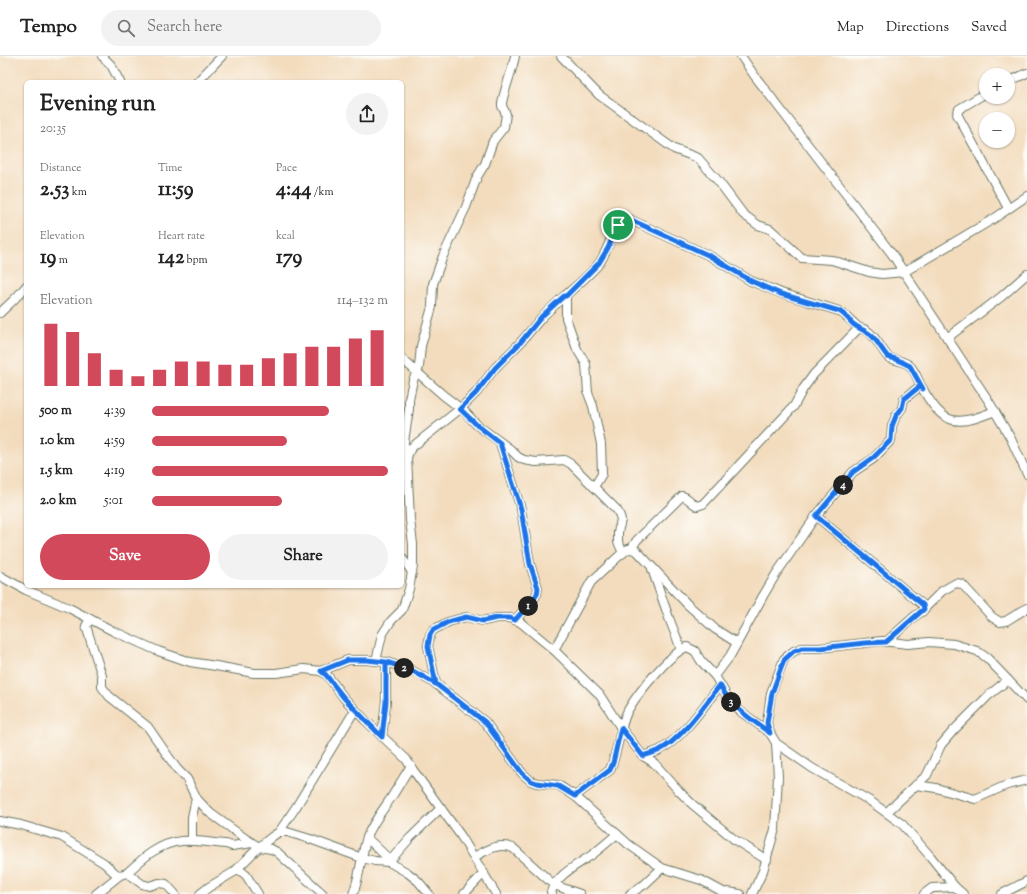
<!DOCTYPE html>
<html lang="en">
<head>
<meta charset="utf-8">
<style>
  :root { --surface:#fff; --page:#f2f2f2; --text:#222; --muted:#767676; --line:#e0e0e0; --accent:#d1495b }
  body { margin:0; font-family:"Sorts Mill Goudy",serif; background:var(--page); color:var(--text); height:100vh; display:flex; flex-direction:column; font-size:15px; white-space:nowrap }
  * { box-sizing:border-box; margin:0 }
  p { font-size:13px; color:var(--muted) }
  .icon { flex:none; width:22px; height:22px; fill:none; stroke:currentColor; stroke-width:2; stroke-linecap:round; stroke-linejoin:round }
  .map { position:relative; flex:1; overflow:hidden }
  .details { position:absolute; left:24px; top:24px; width:380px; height:508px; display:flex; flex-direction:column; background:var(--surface); border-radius:6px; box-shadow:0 1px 3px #0004 }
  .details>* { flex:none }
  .controls { position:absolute; left:979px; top:12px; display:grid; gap:8px }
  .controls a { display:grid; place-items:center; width:36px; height:36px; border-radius:50%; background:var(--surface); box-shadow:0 1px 3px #0004; font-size:20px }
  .pin { position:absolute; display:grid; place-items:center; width:34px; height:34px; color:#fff; margin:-17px; border:2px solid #fff; border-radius:50%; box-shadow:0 1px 4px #0007 }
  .km { position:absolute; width:20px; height:20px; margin:-10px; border-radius:50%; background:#222; color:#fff; font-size:11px; line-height:20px; text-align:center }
  .round { display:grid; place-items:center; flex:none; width:42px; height:42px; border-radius:21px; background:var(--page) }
  .summary { display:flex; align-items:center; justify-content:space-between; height:68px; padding:0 16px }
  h1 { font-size:22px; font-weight:700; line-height:30px }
  .metrics { display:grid; grid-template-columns:repeat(3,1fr); gap:6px; height:68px; padding:4px 16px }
  .metrics div { display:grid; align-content:center }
  .metrics b { font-size:20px; font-weight:700 }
  .metrics small { font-size:11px; font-weight:400 }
  .metrics p { font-size:11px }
  .chart { height:112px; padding:8px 16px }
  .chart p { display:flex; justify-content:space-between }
  .chart svg { width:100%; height:72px; margin-top:4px; stroke:var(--accent); stroke-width:6 }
  .primary-button { display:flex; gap:8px; margin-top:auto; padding:8px 16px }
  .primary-button a { flex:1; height:46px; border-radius:24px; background:var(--accent); color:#fff; font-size:16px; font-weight:700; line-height:46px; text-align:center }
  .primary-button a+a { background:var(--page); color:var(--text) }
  ul { padding:0 16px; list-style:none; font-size:13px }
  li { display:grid; grid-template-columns:64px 48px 1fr; align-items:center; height:30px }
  li i { height:10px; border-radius:5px; background:var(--accent) }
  header { display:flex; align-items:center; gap:24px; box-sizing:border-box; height:56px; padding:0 20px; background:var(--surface); border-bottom:1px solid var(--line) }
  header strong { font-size:19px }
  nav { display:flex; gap:22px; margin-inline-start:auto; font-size:14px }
  .search { width:280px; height:36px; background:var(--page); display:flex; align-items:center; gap:10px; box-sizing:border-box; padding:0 14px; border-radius:22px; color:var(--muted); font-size:15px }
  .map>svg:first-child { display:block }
</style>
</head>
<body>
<header>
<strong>Tempo</strong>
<div class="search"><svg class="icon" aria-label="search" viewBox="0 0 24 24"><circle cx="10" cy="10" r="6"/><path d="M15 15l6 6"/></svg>Search here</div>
<nav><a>Map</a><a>Directions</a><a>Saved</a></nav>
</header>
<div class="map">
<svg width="1027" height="838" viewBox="0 0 1027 838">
  <rect width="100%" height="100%" fill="#fdfcf7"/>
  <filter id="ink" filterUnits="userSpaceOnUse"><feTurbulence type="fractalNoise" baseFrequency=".025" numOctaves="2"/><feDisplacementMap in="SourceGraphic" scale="8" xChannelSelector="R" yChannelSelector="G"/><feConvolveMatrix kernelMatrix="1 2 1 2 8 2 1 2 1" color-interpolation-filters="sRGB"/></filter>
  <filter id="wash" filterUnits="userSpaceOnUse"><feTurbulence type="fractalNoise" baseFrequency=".012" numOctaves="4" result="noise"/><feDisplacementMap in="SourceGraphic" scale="16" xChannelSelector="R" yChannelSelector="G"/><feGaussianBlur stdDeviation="0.9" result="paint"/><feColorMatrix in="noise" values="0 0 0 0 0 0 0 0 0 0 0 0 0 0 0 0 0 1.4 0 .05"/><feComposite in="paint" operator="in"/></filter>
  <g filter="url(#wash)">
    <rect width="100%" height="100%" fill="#f3dcbd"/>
  </g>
  <g filter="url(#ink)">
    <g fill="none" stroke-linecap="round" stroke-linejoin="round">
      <defs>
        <g id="minor">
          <polyline points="102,0 111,9 120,26"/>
          <polyline points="561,0 599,39 674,93 698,102 719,126 743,158 758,169 770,173 802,202 832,204 869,216 882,218 904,216 995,162 1027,140"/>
          <polyline points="741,0 754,19 892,198 988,344 1010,381 1027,418"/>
          <polyline points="197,26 222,0"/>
          <polyline points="1008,26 1027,17"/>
          <polyline points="986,37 959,53 957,58 1008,152"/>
          <polyline points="566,239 566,262 577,293 586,308 588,337 593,350 601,388 602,418 594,431"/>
          <path d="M 0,257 C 9,248 19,240 26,230"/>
          <polyline points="947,282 1001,241 1027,218"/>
          <polyline points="402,303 443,339 464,355 477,369 510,393 518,401 524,404 536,406 564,404 571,408 617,454 620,460 621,464 618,476 618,486 623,497"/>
          <polyline points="500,387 521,453 530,508 538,532 537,538 533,544 515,564"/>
          <path d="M 405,397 L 404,386 L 409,353 L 409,343 L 413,324 L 419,311 L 421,290 L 432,251 L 433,228 L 443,200 L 466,151 L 477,121 L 485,108 L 493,85 L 504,71 L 506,58 L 502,50 L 502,47 C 505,31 512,16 515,0"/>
          <path d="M 402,399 L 460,353 L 476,337 L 495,312 L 520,287 L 542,261 L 564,240 L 566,239 C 577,229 591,218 600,206 C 609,192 612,173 625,162 L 629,163 L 710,200 L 751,225 L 781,237 L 839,255 L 846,260 L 859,272"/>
          <polyline points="816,460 923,549 923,555 915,560 886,586"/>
          <path d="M 631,493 L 637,484 L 682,440 C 688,441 691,447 697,450 L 703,448 L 794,350 L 803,333 L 814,318 L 859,272 C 873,273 880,292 888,301 C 894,305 905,304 910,310 C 916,316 918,325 922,332 C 944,370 955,371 995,355"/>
          <polyline points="402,502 412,516"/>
          <polyline points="652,513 669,562 681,593"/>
          <polyline points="0,520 26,534 69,552 113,575 158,595 190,606 216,610 254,617 276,617 304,613 321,615 327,619 344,642 365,664 406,703 413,714 461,780 496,838"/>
          <polyline points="924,553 942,535 956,527 962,528 992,561 1000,566 1006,565 1027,552"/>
          <polyline points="90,563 86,570 102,620 102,631 109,640 148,671 177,713 187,723 196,742 210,757 246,783 259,791 271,793 277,796 323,838"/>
          <polyline points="554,594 591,526 619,500 628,493 631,493 637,495 687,548 715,573 737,587"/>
          <polyline points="376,605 382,579 391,565 402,554 409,533 413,510 413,488 410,464 407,401 410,394"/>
          <polyline points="321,615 348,604 367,604 386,606 411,614 436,628 485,666 522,717 531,725 537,727 558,729 575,740 628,788 662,812 701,824 725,837"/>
          <polyline points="715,620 730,600 763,540 776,518 816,460 853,416 873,403 891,384 892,370 896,360 902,352 904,343 919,331 923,333"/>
          <polyline points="436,628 428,590 430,579 433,574 448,566 466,561 483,565 497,562 510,562 520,566 554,594 599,638 621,672 643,700 654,707 679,735 692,748 735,784 767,804"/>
          <polyline points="770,677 767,667 771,637 784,603 794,595 802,592 820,592 882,585 908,588 929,586 954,588 977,595 987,602 1027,644"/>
          <polyline points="382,681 386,645 386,606"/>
          <path d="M 643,700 C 648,698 653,697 658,695 C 681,684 704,650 720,629"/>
          <polyline points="916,729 936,732 975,743 1007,729 1027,724"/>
          <path d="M 575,740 L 610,714 C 617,697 619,678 625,661 C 631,644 670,597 687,591 L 695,595 L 701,605 L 715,620 L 728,642 L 740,655 L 770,677 L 776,687 L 812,712 L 870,745 L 902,768 L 930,800 L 955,831 L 963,838"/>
          <polyline points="887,756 927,719 941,689 953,675 989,639 1008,624"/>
          <polyline points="0,765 21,769 62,781 104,807 116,818 120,819 127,817 142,828 149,830 159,827 166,828 175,838"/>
          <polyline points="279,776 296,751 355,654"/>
          <polyline points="367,782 390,804"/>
          <polyline points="192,785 192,761 196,742"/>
          <path d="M 474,801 C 487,794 499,786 513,792 L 554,829 L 580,838"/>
          <polyline points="389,806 410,782 441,752"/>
          <polyline points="238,813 246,819 258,838"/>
          <path d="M 127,817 C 143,802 159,787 182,785 C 197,784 212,787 226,788 L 232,790 L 252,787"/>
          <polyline points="96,838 120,819"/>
          <polyline points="200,838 209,831 234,816 259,791 273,780 279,776 287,776 310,783 362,802 375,805 389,806 408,817 418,825 429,838"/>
          <path d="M 353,838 C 360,820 361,800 367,781 C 373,766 382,755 391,742 C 398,731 404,720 411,710"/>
          <polyline points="464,838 484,817"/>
          <path d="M 552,838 L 551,836 C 557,818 578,809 593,798 C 601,792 609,785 617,778"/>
          <polyline points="630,838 645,828 662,812"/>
          <polyline points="723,838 728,836 740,838"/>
          <polyline points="752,838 763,815 775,773 778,721 776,687"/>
          <polyline points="924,838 932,832 955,831"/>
          <polyline points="1002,838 1027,825"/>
        </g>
      </defs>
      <use href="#minor" stroke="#697564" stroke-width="10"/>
      <use href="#minor" stroke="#fff" stroke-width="8"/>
    </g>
  </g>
  <g fill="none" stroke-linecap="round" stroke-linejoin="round" filter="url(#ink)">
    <defs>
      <path id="route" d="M 618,169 L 608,192 L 599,207 L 566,240 L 564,240 L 542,260 L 520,287 L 495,312 L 476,337 L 460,353 L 477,369 L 500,387 L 521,453 L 530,508 L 538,532 L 537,538 L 533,544 L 515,564 L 510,562 L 497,562 L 483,565 L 466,561 L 448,566 L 433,574 L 430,579 L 428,590 L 436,628 L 411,614 L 386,606 L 386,646 L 382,681 L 344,642 L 326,619 L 321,615 L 348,604 L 367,604 L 386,606 L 411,614 L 436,628 L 485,666 L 522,717 L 531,725 L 537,727 L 558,730 L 575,740 L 610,714 L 613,707 L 621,672 L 643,700 C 648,698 653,697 658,695 C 681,684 704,650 720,629 C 731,651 751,663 770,677 L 767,667 L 772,637 L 784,604 L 794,595 L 802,592 L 820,592 L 865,587 L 886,586 L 924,553 L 923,549 L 816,460 L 853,416 L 873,402 L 891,384 L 892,370 L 896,360 L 902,352 L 904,343 L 919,331 L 923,333 L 910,310 L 896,303 L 888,301 C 882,294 878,286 872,280 C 866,274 859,273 853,268 C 848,263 845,258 839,255 L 781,238 L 751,225 L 710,200 L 629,163 L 624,163 L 618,169"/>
    </defs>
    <use href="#route" stroke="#fff" stroke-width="8"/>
    <use href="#route" stroke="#1a73e8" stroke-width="5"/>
  </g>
</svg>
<div class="controls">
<a>+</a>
<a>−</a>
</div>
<div class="pin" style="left:618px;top:169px;background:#1e9e55"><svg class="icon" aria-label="arrive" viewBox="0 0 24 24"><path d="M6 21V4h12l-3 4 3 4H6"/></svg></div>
<b class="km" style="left:528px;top:550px">1</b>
<b class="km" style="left:404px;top:612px">2</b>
<b class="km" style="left:731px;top:646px">3</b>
<b class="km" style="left:843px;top:429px">4</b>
<section class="details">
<div class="summary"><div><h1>Evening run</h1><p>20:35</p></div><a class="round"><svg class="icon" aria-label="share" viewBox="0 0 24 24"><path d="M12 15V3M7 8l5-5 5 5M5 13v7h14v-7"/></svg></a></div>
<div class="metrics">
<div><p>Distance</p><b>2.53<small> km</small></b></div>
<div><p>Time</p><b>11:59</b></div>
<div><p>Pace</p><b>4:44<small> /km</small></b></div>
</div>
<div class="metrics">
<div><p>Elevation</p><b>19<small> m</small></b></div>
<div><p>Heart rate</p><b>142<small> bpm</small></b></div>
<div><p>kcal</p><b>179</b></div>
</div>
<div class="chart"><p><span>Elevation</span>114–132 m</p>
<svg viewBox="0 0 160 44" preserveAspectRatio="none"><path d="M5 44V6M15 44V11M25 44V24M35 44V34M45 44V38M55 44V34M65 44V29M75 44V29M85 44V31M95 44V31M105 44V27M115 44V24M125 44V20M135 44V20M145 44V15M155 44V10"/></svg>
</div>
<ul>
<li><b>500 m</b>4:39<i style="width:75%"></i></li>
<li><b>1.0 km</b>4:59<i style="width:57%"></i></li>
<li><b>1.5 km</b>4:19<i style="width:100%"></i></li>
<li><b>2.0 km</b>5:01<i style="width:55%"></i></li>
</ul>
<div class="primary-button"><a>Save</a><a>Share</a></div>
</section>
</div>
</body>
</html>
